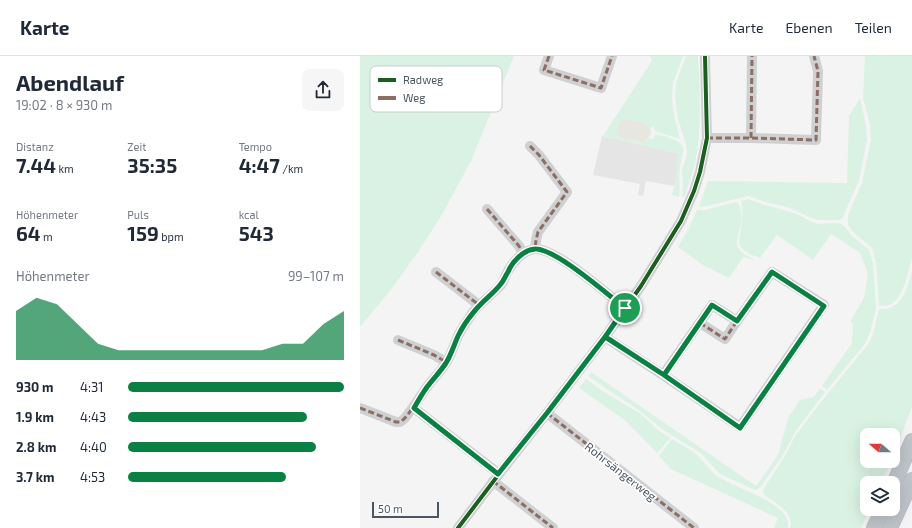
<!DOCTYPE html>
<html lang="de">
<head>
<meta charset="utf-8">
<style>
  :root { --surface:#fff; --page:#f6f6f7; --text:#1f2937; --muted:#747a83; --line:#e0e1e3; --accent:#0b8043 }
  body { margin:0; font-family:"Exo 2",sans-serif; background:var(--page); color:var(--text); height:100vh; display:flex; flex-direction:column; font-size:15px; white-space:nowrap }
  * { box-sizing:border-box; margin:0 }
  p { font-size:13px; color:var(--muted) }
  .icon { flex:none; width:22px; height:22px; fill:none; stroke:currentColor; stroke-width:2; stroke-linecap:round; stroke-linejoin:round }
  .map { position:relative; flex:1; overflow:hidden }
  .panel { display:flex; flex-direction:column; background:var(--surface); width:360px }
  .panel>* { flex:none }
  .needle { width:26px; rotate:290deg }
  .buttons { position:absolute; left:500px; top:372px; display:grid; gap:8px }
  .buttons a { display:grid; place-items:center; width:40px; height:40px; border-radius:8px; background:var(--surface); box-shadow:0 4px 16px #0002; font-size:20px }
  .scale { position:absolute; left:12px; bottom:10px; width:67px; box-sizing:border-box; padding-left:4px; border:2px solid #4a5661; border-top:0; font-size:11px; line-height:14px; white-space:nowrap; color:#4a5661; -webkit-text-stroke:3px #fff; paint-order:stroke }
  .pin { position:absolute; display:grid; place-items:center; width:34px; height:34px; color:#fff; margin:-17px; border:2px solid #fff; border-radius:50%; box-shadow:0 1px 4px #0007 }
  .round { display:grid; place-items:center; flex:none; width:42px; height:42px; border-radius:8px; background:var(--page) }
  .summary { display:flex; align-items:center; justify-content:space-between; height:68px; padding:0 16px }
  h1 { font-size:22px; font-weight:700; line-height:30px }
  .stats { display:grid; grid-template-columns:repeat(3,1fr); gap:6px; height:68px; padding:4px 16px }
  .stats div { display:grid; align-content:center }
  .stats b { font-size:20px; font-weight:700 }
  .stats small { font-size:11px; font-weight:400 }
  .stats p { font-size:11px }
  .chart { height:112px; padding:8px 16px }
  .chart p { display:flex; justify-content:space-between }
  .chart svg { width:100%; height:72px; margin-top:4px; fill:var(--accent); opacity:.7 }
  ul { padding:0 16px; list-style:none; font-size:13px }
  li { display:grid; grid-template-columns:64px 48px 1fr; align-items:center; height:30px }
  li i { height:10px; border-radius:5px; background:var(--accent) }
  header { display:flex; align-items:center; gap:24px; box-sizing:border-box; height:56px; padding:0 20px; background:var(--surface); border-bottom:1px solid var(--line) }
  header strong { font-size:19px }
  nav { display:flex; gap:22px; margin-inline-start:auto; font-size:14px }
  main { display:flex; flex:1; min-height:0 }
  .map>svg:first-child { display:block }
</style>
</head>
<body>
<header>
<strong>Karte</strong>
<nav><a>Karte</a><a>Ebenen</a><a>Teilen</a></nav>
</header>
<main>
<section class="panel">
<div class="summary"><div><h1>Abendlauf</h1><p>19:02 · 8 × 930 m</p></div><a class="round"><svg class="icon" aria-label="share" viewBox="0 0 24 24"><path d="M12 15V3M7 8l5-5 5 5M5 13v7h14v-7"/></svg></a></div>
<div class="stats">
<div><p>Distanz</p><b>7.44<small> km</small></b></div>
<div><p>Zeit</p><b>35:35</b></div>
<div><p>Tempo</p><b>4:47<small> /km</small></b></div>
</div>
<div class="stats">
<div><p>Höhenmeter</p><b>64<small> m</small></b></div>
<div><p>Puls</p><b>159<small> bpm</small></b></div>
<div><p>kcal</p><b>543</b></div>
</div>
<div class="chart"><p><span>Höhenmeter</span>99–107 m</p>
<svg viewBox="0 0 160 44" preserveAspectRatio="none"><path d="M0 44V14L10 6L20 10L30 22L40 34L50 38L60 38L70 38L80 38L90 38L100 38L110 38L120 38L130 34L140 34L150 22L160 14V44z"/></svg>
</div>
<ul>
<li><b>930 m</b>4:31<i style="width:100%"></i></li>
<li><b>1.9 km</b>4:43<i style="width:83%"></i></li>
<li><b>2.8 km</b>4:40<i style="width:87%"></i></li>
<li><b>3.7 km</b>4:53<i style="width:73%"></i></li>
</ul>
</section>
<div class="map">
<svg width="552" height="472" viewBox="0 0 552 472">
  <rect width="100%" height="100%" fill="#f4f4f4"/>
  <polygon fill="#e6e5e6" points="242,80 317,97 317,117 314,130 286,125 283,140 278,139 280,128 233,119"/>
  <g fill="#d9f2e3">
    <polygon points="0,0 154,0 111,105 80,162 58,196 33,231 0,271"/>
    <path d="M 290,0 L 323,0 L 313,27 L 312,41 L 314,60 L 320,83 L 295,75 L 294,70 L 290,72 C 282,66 271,63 262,64 L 257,76 L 261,81 C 270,84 281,89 289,82 L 293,83 L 295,79 C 300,78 305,81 310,82 C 331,89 321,97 320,112 C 318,122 321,131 319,141 L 312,139 L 317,117 L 317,97 L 243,80 L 292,5 Z"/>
    <path d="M 326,0 L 338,0 C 340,36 342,72 335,108 C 332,119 328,129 325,140 L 322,141 L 323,131 L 322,113 L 326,103 L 327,97 L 326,88 L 318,63 L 315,41 L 316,27 Z"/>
    <path d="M 505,0 L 552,0 L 552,201 C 549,213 543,245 529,249 C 526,250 522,249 519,250 L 516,207 L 512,192 L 492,175 L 488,168 L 488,160 L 494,145 L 502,127 L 511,84 L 510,68 L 503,42 Z"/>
    <polygon points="500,42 506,70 507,84 499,124 482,163 480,164 458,164 449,161 430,152 406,146 388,140 347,150 339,151 348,125 487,127 489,60"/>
    <path d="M 388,143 L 405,149 L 431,156 L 441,160 L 450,165 L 458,168 L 476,167 L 481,168 L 485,171 L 491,179 L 509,194 L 513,207 L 516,253 L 510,276 L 506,286 L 499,295 L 467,334 L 462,330 L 492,287 L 493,268 L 490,266 L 504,242 L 508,218 L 500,197 L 471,178 L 453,204 L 417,179 L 400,202 C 392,199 382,196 379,187 C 381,172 384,159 381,145 Z"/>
    <path d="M 376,146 L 379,148 C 381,154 382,161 381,167 C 380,175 374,185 379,193 C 383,199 392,202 398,205 L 383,201 L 369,222 L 343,209 L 318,191 L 328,174 L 337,154 L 345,154 Z"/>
    <path d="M 552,215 L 552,351 L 533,401 L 533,379 L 507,379 L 507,405 L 531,405 L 522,427 L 507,427 L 507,453 L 510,453 L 501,472 L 430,472 C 431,470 431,468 431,466 C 429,453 413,445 404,439 L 403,434 L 426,398 L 435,380 L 457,351 L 509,287 L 513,278 L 519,253 C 523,253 529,253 532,251 C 544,245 549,227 552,215 Z"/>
    <polygon points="231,316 396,430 418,399 428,362 440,344 454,341 460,332 465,336 435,376 423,399 402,429 397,434 395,434 362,419 357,415 342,398 302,373 280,355 247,333 228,320"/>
    <polygon points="226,323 244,336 281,358 298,374 310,382 297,397 266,365 219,332"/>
    <path d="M 312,383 C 321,389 331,393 338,400 C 345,406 350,415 357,420 C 373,431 421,445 427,463 C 428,466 428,469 428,472 L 414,472 L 418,462 L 311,413 L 299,400 Z"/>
  </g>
  <path fill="#e7e6e1" d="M 262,64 C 269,63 293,67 291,77 C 290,80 288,83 285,85 C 281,86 277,85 273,84 C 269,83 263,83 260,81 C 255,76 257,68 262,64 Z"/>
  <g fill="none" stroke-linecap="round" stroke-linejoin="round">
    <defs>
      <g id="highway">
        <polyline points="533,430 552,385"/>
        <polyline points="514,472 523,453"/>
        <polyline points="530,472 552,424"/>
      </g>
    </defs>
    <use href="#highway" stroke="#b9bec3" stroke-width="16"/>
    <g stroke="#ced0d2" stroke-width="10">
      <polyline points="189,0 184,14 241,32 252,0"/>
      <polyline points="347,82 391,82 456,84 458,15 454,0"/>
      <polyline points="391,82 392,0"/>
      <polyline points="170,90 179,99 207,136 178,176 176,184 175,193"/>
      <polyline points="127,153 159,190 163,198"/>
      <polyline points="76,216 119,249"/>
      <polyline points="340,267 365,283 377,265"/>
      <polyline points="245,281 303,319 380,371 464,249 412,216 377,265 352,249 303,319"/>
      <polyline points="38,284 74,299 86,306"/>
      <path d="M 0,352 L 36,366 L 40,366 L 44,363 C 53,353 59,342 67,331 C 73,323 80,316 86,307 C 91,299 94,289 98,280 C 102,272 108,264 113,256 C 121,246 132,239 141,229 C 144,225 145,220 148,215 C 153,206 163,194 175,193 C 196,192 247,238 265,252"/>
      <polyline points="54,352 139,418"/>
      <polyline points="187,357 334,472"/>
      <polyline points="133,425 193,472"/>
      <polyline points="98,472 139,418 187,357 245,281 281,230 321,165 334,135 340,116 347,82 345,0"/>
    </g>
    <use href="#highway" stroke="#bec4c9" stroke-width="14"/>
    <g stroke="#8d6e63" stroke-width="3" stroke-dasharray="6 3" stroke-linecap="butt">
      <polyline points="189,0 184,14 241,32 252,0"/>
      <polyline points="347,82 391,82 456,84 458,15 454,0"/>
      <polyline points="391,82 392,0"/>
      <polyline points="170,90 179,99 207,136 178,176 176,184 175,193"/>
      <polyline points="127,153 159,190 163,198"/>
      <polyline points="76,216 119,249"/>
      <polyline points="340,267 365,283 377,265"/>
      <polyline points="38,284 74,299 86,306"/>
      <path d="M 0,352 L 36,366 L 40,366 L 44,363 C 53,353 59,342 67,331 C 73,323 80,316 86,307 C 91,299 94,289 98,280 C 102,272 108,264 113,256 C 121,246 132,239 141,229 C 144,225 145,220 148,215 C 153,206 163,194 175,193 C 196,192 247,238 265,252"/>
      <polyline points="54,352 139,418"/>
      <polyline points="187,357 334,472"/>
      <polyline points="133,425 193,472"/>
    </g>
    <defs>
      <g id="cycleway">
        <polyline points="245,281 303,319 380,371 464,249 412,216 377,265 352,249 303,319"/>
        <polyline points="98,472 139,418 187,357 245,281 281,230 321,165 334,135 340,116 347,82 345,0"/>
      </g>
    </defs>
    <use href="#cycleway" stroke="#fff" stroke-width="6"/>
    <use href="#cycleway" stroke="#1b5e20" stroke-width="4"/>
  </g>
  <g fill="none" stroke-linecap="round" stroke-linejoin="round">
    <defs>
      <path id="route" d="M 265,252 C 247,238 195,192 175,193 C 163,194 152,206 148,216 C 145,220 144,225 140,229 C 132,239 121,246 113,257 C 107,264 102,272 98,280 C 94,289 91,299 86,307 C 80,316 73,323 67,331 C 62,338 58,345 54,352 L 138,418 L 187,357 L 245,281 L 304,319 L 352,249 L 377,265 L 412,216 L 464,250 L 380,372 L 304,319 L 252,285 L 245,281 L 265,252"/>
    </defs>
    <use href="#route" stroke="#fff" stroke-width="8"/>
    <use href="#route" stroke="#0b8043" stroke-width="5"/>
  </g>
  <g text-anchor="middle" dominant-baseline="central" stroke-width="3.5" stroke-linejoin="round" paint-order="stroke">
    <g font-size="12" fill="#4a5661" stroke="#fff">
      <text transform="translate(261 415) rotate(38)">Rohrsängerweg</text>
    </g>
  </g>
  <rect x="10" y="10" width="132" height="46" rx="6" fill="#fff" stroke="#c9ccd0" stroke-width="1"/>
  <rect x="18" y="22" width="18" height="4" fill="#1b5e20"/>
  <rect x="18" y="40" width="18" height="4" fill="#8d6e63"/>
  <g font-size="11" fill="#4a5661">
    <text x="43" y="28">Radweg</text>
    <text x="43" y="46">Weg</text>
  </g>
</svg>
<div class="buttons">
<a><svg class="needle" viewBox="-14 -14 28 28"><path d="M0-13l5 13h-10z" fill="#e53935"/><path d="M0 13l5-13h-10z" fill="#747a83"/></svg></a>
<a><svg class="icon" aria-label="layers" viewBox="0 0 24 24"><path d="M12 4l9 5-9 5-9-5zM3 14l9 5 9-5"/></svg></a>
</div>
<div class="scale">50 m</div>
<div class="pin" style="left:265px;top:252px;background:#1e9e55"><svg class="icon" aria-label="arrive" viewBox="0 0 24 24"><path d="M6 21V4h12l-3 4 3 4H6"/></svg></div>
</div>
</main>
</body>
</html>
